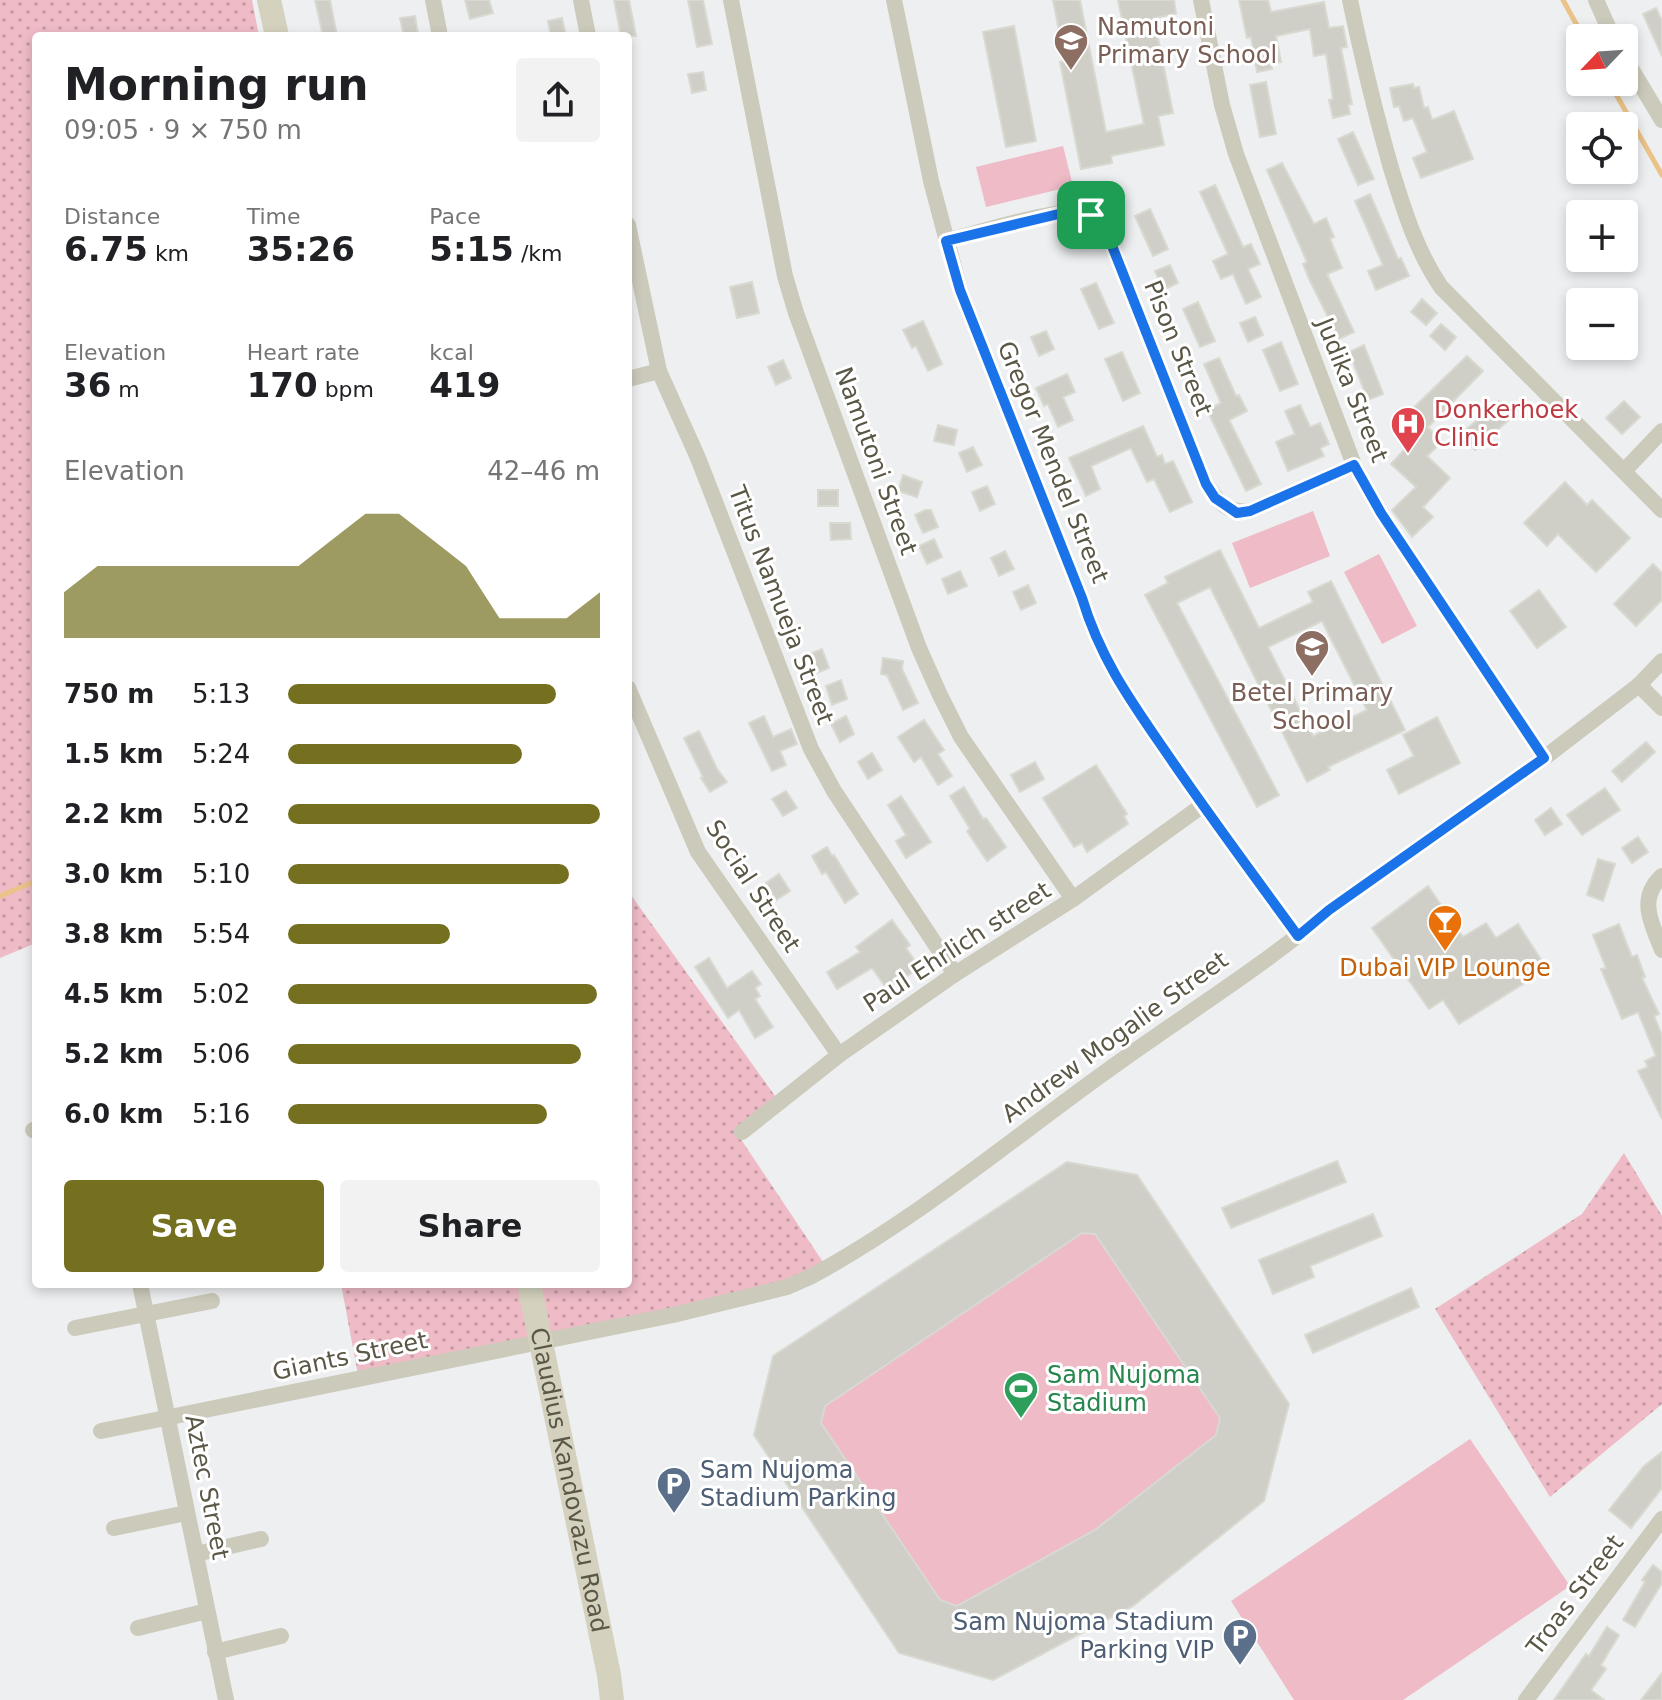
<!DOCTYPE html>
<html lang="en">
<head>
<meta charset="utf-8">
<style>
  :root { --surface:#fff; --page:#f2f2f2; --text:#202124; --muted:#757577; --accent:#757020 }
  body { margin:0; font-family:"DejaVu Sans",sans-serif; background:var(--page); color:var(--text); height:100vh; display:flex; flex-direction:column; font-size:30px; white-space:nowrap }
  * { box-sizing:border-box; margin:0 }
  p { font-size:26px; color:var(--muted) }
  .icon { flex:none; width:44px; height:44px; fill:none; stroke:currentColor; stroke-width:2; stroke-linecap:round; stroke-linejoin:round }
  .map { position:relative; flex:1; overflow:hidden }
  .side { position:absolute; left:32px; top:32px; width:600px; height:1256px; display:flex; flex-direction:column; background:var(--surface); border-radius:8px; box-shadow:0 4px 12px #0003 }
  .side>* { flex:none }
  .needle { width:52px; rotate:245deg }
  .controls { position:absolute; left:1566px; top:24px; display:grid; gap:16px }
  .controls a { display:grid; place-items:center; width:72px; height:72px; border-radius:8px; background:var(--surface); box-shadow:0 4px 12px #0003; font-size:40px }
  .pin { position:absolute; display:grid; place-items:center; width:68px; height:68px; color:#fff; margin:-34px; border-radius:16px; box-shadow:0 4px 12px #0006 }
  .round { display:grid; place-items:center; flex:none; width:84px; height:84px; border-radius:8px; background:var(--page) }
  .head { display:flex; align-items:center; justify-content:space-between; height:136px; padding:0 32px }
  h1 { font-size:44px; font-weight:800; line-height:60px }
  .metrics { display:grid; grid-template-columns:repeat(3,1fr); gap:12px; height:136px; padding:8px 32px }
  .metrics div { display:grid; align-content:center }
  .metrics b { font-size:34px; font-weight:800 }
  .metrics small { font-size:22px; font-weight:400 }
  .metrics p { font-size:22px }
  .chart { height:224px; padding:16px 32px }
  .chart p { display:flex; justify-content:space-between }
  .chart svg { width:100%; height:144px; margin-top:8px; fill:var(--accent); opacity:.7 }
  .action { display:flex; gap:16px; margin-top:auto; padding:16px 32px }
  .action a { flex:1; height:92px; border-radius:8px; background:var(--accent); color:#fff; font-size:32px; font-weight:800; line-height:92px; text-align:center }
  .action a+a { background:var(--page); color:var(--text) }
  ul { padding:0 32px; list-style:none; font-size:26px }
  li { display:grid; grid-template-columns:128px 96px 1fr; align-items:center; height:60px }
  li i { height:20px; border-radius:10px; background:var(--accent) }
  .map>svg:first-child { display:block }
</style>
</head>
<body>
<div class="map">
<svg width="1662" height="1700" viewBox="0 0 1662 1700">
  <defs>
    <pattern id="grass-dots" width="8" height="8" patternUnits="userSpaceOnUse" patternTransform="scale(2)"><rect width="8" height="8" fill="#eebbc7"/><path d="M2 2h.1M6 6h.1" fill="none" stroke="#c49ba3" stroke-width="1.8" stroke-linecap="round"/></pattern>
  </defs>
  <rect width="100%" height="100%" fill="#edeff0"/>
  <g fill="url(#grass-dots)">
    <polygon points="0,0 252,0 259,36 36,36 36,943 0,958"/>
    <polygon points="628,891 778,1100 736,1132 827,1268 787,1287 359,1380 341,1284 628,1284"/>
    <polygon points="1624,1153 1662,1216 1662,1404 1550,1497 1435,1309 1582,1214"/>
  </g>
  <g fill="#eebbc7">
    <polygon points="1063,146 1073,186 986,207 976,167"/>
    <polygon points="1313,511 1330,556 1250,588 1232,543"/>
    <polygon points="1379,554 1417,626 1382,644 1344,572"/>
    <polygon points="1067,1162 1137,1175 1289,1404 1264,1501 1133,1606 993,1680 899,1653 754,1435 773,1356"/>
    <polygon points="1470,1439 1570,1586 1403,1700 1294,1700 1231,1601"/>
  </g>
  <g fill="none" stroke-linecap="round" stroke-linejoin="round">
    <g stroke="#ebc288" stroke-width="5">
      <polyline points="1563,0 1584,38"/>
      <polyline points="1609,82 1662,175"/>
      <polyline points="0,896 36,881"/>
    </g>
  </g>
  <g fill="#cfcfc7" stroke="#d8d9d1" stroke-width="2" fill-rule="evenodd">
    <polygon points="315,0 330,0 337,36 323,36"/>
    <polygon points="465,0 489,0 493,13 470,19"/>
    <polygon points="614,0 629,0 636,36 621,36"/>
    <polygon points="688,0 703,0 712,44 697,47"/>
    <polygon points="1053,0 1080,0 1106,132 1144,124 1118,0 1174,0 1176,14 1154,18 1173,113 1158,116 1164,145 1111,156 1112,163 1081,169 1060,62 1065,61"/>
    <polygon points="1239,0 1268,0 1271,12 1324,2 1329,28 1343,26 1347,47 1341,48 1352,104 1348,105 1350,114 1333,118 1329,100 1333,99 1326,54 1314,56 1310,29 1276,36 1281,62 1271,64 1272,69 1257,72 1251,37 1247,38"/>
    <polygon points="1656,8 1662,21 1662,56 1643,14"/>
    <polygon points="415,16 418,34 404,36 400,18"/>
    <polygon points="562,18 566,36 551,36 548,21"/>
    <polygon points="1014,26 1036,141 1006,147 983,32"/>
    <polygon points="703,72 706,90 692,93 688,74"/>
    <polygon points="1266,82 1276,134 1260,137 1250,85"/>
    <polygon points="1413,84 1414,88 1419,87 1424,108 1428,107 1432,120 1454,111 1473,159 1421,178 1413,158 1427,152 1413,118 1404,121 1399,106 1394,107 1390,88"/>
    <polygon points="1353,132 1374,179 1358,185 1338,139"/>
    <polygon points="1282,163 1314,224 1326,218 1334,237 1330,239 1342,268 1327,274 1354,332 1339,339 1310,281 1303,264 1307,262 1267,170"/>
    <polygon points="1215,185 1243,247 1251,244 1260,264 1248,269 1261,297 1246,304 1233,274 1221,279 1213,261 1228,254 1200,192"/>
    <polygon points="1370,194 1398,259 1401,258 1409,276 1376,290 1368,271 1383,265 1355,201"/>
    <polygon points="1150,209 1168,249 1153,256 1135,216"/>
    <polygon points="1170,265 1178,283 1163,290 1155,271"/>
    <polygon points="752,282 759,313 737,318 730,287"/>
    <polygon points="1096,283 1114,323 1099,329 1081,289"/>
    <polygon points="1422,299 1437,313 1426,325 1411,312"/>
    <polygon points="1198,302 1215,341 1200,347 1183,309"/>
    <polygon points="1255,317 1263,335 1248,342 1240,323"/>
    <polygon points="923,321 942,364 928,371 916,346 912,348 903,330"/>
    <polygon points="1441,324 1456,337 1445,350 1430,336"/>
    <polygon points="1046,331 1054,349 1039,356 1031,337"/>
    <polygon points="1281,342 1298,384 1280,391 1263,350"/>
    <polygon points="1364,345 1383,394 1368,400 1349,352"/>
    <polygon points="1122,352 1140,393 1123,401 1105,359"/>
    <polygon points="1467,356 1483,371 1428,427 1442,442 1427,456 1450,478 1423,507 1433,517 1412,537 1392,510 1416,487 1391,464 1417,436 1402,419"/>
    <polygon points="1219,358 1236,396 1239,395 1247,411 1229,420 1261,484 1246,491 1207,410 1221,403 1204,364"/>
    <polygon points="783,360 791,378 776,385 768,367"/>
    <polygon points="1067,374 1075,392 1063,397 1073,420 1058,427 1048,404 1044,406 1036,388"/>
    <polygon points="1499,401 1513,416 1475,450 1461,434"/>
    <polygon points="1624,401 1640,417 1622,434 1606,418"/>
    <polygon points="1300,405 1310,427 1320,423 1329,444 1320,448 1324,456 1288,471 1276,442 1295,434 1285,411"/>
    <polygon points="938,425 957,430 954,445 934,441"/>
    <polygon points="1143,426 1157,457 1162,455 1165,464 1173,461 1192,502 1170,512 1154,479 1147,482 1131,448 1091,466 1100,489 1086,496 1069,458"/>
    <polygon points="973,447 982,465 967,472 959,453"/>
    <polygon points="903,475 922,482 917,497 898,491"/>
    <polygon points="1565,482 1587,505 1592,500 1630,538 1596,572 1558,534 1547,546 1524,523"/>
    <polygon points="987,486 995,504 980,511 972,492"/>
    <rect x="818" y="490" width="20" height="16"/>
    <polygon points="925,510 931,510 938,527 923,533 915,515"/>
    <polygon points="830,523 850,523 851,539 831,540"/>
    <polygon points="934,539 942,557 927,564 919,546"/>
    <path d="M 1220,550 L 1259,628 L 1313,602 L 1308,592 L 1331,581 L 1405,730 L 1328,767 L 1330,770 L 1307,782 L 1210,587 L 1177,603 L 1279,795 L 1257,807 L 1145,595 L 1168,583 L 1165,577 ZM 1322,621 L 1367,710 L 1313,736 L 1268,647 Z"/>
    <polygon points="1005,551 1014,569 999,576 991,558"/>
    <polygon points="1653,564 1662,573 1662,600 1636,626 1614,604"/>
    <polygon points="960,571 967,586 948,594 942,579"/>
    <polygon points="1028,585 1036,603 1021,610 1013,592"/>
    <polygon points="1539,590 1566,627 1537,648 1510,611"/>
    <polygon points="822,649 829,668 814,674 807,655"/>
    <polygon points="883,658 903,661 902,669 918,703 903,710 887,675 881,674"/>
    <polygon points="841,680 847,699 832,705 826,686"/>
    <polygon points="764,716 773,737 791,729 797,744 780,751 786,765 772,771 749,723"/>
    <polygon points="846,716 854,734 840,742 831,724"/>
    <polygon points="1437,717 1460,763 1399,794 1387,770 1414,756 1403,735"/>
    <polygon points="924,720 944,750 938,754 952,776 938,785 921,757 914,762 898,737"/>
    <polygon points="699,731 717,769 727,782 710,792 701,778 703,777 684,738"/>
    <polygon points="1646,742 1655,752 1622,782 1612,771"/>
    <polygon points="872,753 882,770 868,779 858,762"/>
    <polygon points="1035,762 1044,779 1020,792 1011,775"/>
    <polygon points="1096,765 1127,814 1124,816 1128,824 1087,852 1082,843 1074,847 1043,798"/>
    <polygon points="964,787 983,819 986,818 1006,847 987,861 967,831 970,829 950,796"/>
    <polygon points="1605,788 1620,810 1582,835 1567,815"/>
    <polygon points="786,791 797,808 783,816 772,799"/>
    <polygon points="901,796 931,842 906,858 896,841 906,835 888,805"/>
    <polygon points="1551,808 1562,824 1545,835 1535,820"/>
    <polygon points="1638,837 1648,852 1632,863 1622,848"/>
    <polygon points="827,847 832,856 834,855 858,894 845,903 826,872 822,874 812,856"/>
    <polygon points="1598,859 1615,864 1603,901 1587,895"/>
    <polygon points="779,874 790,891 776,900 766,883"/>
    <polygon points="1428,886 1463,937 1486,923 1496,938 1518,924 1547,969 1459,1024 1443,1000 1429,1009 1372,928"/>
    <polygon points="892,920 910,945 906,948 915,961 909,965 913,972 887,989 872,968 837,989 827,972 860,952 856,947"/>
    <polygon points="1619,924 1632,957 1637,955 1645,977 1642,978 1659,1014 1654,1016 1662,1035 1662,1119 1638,1071 1648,1067 1645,1061 1656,1056 1638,1012 1622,1019 1601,969 1606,968 1593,935"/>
    <polygon points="709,958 727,988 752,971 761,984 755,988 760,996 755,999 773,1027 755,1038 739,1010 728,1018 695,967"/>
    <polygon points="1337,1161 1346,1182 1231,1228 1222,1208"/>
    <path d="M 1067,1162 L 1137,1175 L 1289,1404 L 1264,1501 L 1133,1606 L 993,1680 L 899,1653 L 754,1435 L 773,1356 ZM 1082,1233 L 1095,1234 L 1220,1418 L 1216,1435 L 1095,1530 L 957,1606 L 940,1600 L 821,1423 L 825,1406 Z"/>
    <polygon points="1373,1214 1382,1236 1310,1266 1314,1277 1273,1294 1259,1260"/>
    <polygon points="1411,1288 1419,1307 1313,1353 1305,1335"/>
    <polygon points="1662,1452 1662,1488 1631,1528 1609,1510 1644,1466"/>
    <polygon points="1653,1565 1662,1572 1662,1583 1635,1627 1623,1620 1645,1582 1642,1580"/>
    <polygon points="1607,1627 1619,1635 1601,1665 1606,1669 1591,1690 1604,1700 1554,1700 1586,1654 1589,1656"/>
    <polygon points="1662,1673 1662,1700 1641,1700"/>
  </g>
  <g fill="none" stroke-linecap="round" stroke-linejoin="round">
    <g stroke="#cccabb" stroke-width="16">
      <polyline points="433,0 440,36"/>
      <polyline points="581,0 588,36"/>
      <polyline points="731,0 785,276 796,313 919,648 939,693 961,737 1073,899"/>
      <path d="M 894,0 L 931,181 L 960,290 L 1082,598 C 1101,661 1133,704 1170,758 C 1211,818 1255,877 1298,936"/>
      <polyline points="1201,0 1222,105 1236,154 1354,465 1381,513 1544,758"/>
      <path d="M 1350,0 C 1362,57 1375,112 1391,168 C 1404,210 1416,250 1441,287 L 1662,510"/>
      <polyline points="1596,0 1613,38"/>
      <polyline points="1624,57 1662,120"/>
      <polyline points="628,225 659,371 698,458 811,749 834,791 955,974"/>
      <path d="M 946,241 C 975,234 1067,204 1091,214 C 1097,217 1101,223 1105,228 L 1206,484 C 1217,501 1228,514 1250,511 L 1354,465"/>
      <polyline points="628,379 659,371"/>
      <polyline points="1625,470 1662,431"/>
      <polyline points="1639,685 1662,708"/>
      <polyline points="628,688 698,852 839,1055"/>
      <path d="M 1662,876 C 1637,899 1652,924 1662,950"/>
      <polyline points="33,1130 36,1129"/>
      <polyline points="742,1132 839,1055 955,974 1073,899 1203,805"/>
      <polyline points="140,1284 226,1700"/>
      <polyline points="75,1328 212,1301"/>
      <path d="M 101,1431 L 673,1315 L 787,1287 L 810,1277 C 914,1221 1008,1142 1104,1073 C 1179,1018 1259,970 1329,910 L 1544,758 L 1639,685 L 1662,661"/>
      <polyline points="114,1528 186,1513"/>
      <polyline points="196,1554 261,1539"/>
      <polyline points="138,1628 207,1611"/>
      <polyline points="215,1652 281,1636"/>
      <polyline points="1526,1700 1662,1519"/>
    </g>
    <g stroke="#d4d2be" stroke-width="24">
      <polyline points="269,0 277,36"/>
      <path id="s1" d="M 529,1284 L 609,1675 L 612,1700"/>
    </g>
  </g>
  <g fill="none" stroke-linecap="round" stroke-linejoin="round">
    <defs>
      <path id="route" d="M 1067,212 L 1091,215 L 1105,228 L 1206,484 L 1215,498 L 1237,513 L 1250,511 L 1354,465 L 1381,513 L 1544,758 L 1329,910 L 1298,936 C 1255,877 1211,818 1170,758 C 1133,704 1101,661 1082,598 L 960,290 L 946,241 Z"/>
    </defs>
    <use href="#route" stroke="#fff" stroke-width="16"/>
    <use href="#route" stroke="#1a73e8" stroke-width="10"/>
  </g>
  <defs>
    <symbol id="school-pin" viewBox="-11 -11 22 30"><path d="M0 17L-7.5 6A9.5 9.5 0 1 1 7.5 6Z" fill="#8d6e63" stroke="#fff"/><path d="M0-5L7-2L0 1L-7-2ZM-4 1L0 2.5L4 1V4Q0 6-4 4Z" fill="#fff"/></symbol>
    <symbol id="hospital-pin" viewBox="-11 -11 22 30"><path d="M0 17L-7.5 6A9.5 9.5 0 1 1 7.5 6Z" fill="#e0444e" stroke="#fff"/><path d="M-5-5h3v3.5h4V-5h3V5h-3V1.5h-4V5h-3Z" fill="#fff"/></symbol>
    <symbol id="bar-pin" viewBox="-11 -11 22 30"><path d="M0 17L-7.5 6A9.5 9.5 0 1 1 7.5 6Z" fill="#e8710a" stroke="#fff"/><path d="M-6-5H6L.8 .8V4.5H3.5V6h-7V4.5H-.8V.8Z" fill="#fff"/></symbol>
    <symbol id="stadium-pin" viewBox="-11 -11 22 30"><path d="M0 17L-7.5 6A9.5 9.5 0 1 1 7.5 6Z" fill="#2e9e5b" stroke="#fff"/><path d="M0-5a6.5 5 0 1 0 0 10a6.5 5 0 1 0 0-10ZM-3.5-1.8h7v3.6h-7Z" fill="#fff"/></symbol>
    <symbol id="parking-pin" viewBox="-11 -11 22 30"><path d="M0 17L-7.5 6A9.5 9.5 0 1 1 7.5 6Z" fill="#5c6f8a" stroke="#fff"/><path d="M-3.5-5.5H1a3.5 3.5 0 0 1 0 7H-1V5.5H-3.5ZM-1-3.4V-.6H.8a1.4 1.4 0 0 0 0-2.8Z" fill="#fff"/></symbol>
  </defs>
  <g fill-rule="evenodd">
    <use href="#school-pin" x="1051" y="21" width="40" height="54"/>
    <use href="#hospital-pin" x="1388" y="404" width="40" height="54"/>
    <use href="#school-pin" x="1292" y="627" width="40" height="54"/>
    <use href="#bar-pin" x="1425" y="902" width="40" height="54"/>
    <use href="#stadium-pin" x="1001" y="1369" width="40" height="54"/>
    <use href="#parking-pin" x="654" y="1464" width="40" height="54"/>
    <use href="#parking-pin" x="1220" y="1616" width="40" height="54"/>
  </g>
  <g text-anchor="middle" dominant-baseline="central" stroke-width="6" stroke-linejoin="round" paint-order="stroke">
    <g font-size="24" fill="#785e54" stroke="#fff" text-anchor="start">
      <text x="1097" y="27">Namutoni<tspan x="1097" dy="28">Primary School</tspan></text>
      <text x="1312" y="693" text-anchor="middle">Betel Primary<tspan x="1312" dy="28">School</tspan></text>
    </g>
    <g font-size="24" fill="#5a5746" stroke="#fff">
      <text transform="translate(1178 348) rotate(68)">Pison Street</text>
      <text transform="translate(1352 390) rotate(68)">Judika Street</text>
      <text transform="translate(876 461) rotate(70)">Namutoni Street</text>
      <text transform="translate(1053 462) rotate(68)">Gregor Mendel Street</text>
      <text transform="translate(781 605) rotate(69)">Titus Namueja Street</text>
      <text transform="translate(753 886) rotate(57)">Social Street</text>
      <text transform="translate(957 947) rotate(-33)">Paul Ehrlich street</text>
      <text transform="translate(1115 1037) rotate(-36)">Andrew Mogalie Street</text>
      <text transform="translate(350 1356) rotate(-12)">Giants Street</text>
      <text stroke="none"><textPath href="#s1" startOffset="200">Claudius Kandovazu Road</textPath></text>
      <text transform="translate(207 1487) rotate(79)">Aztec Street</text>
      <text transform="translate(1575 1595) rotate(-53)">Troas Street</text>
    </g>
    <g font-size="24" fill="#be3a42" stroke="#fff" text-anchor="start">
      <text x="1434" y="410">Donkerhoek<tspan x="1434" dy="28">Clinic</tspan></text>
    </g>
    <g font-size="24" fill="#c56008" stroke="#fff">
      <text x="1445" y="968">Dubai VIP Lounge</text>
    </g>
    <g font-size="24" fill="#27864d" stroke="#fff" text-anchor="start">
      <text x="1047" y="1375">Sam Nujoma<tspan x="1047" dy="28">Stadium</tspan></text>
    </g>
    <g font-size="24" fill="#4e5e75" stroke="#fff" text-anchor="start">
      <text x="700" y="1470">Sam Nujoma<tspan x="700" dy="28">Stadium Parking</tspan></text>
      <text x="1214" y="1622" text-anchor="end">Sam Nujoma Stadium<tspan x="1214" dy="28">Parking VIP</tspan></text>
    </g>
  </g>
</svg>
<div class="controls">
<a><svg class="needle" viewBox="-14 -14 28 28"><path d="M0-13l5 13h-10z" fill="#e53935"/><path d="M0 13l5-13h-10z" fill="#757577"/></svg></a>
<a><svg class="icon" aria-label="locate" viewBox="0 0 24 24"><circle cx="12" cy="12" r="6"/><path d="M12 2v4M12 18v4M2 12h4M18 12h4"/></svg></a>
<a>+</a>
<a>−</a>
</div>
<div class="pin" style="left:1091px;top:215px;background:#1e9e55"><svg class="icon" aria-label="arrive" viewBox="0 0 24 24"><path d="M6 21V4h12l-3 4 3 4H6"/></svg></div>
<section class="side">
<div class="head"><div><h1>Morning run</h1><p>09:05 · 9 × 750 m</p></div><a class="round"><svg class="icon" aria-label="share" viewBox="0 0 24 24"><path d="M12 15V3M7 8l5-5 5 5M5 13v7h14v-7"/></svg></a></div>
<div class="metrics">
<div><p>Distance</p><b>6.75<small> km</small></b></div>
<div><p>Time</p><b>35:26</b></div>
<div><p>Pace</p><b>5:15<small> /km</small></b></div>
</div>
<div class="metrics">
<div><p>Elevation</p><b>36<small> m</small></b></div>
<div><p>Heart rate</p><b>170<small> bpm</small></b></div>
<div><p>kcal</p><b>419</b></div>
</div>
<div class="chart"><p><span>Elevation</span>42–46 m</p>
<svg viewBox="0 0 160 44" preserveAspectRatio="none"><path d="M0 44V30L10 22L20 22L30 22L40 22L50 22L60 22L70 22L80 14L90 6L100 6L110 14L120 22L130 38L140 38L150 38L160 30V44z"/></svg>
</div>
<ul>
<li><b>750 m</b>5:13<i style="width:86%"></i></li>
<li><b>1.5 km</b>5:24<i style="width:75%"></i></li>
<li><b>2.2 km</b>5:02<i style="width:100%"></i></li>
<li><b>3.0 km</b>5:10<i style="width:90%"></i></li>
<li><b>3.8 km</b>5:54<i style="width:52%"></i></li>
<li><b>4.5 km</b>5:02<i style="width:99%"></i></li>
<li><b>5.2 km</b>5:06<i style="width:94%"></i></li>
<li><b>6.0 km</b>5:16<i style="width:83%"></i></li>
</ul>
<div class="action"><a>Save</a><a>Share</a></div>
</section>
</div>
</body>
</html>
